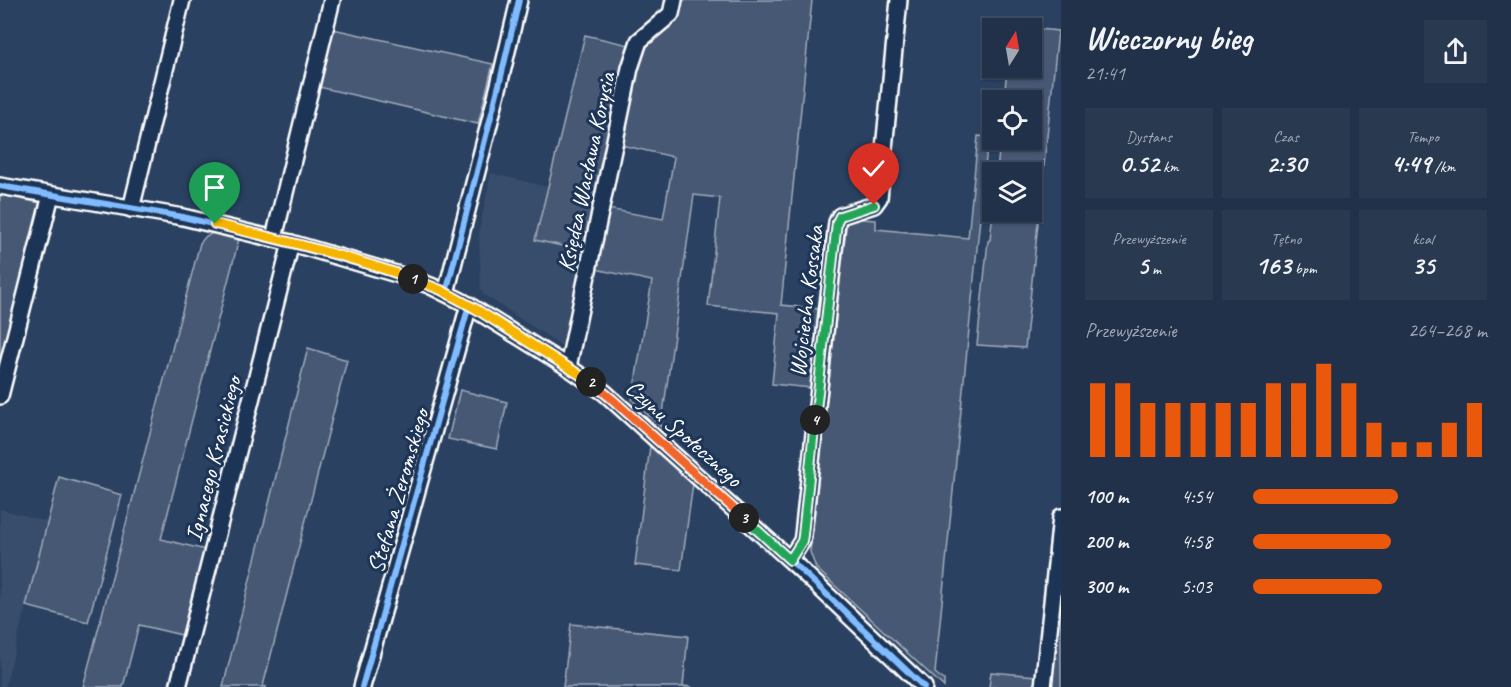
<!DOCTYPE html>
<html lang="pl">
<head>
<meta charset="utf-8">
<style>
  :root { --surface:#203149; --page:#283950; --text:#f1f3f6; --muted:#a2a9b4; --line:#3d4c61; --accent:#ea580c }
  body { margin:0; font-family:Caveat,sans-serif; background:var(--page); color:var(--text); height:100vh; display:flex; flex-direction:column; font-size:22px; white-space:nowrap }
  * { box-sizing:border-box; margin:0 }
  p { font-size:20px; color:var(--muted) }
  .icon { flex:none; width:33px; height:33px; fill:none; stroke:currentColor; stroke-width:2; stroke-linecap:round; stroke-linejoin:round }
  .map { position:relative; flex:1; overflow:hidden }
  .sheet { display:flex; flex-direction:column; background:var(--surface); width:450px }
  .sheet>* { flex:none }
  .needle { width:39px; rotate:11deg }
  .buttons { position:absolute; left:982px; top:18px; display:grid; gap:12px }
  .buttons a { display:grid; place-items:center; width:60px; height:60px; border-radius:0px; background:var(--surface); box-shadow:0 2px 4px #0004,0 0 0 2px var(--line); font-size:30px }
  .pin { position:absolute; display:grid; place-items:center; width:51px; height:51px; color:#fff; margin:-62px -26px; border-radius:50% 50% 50% 0; rotate:-45deg; box-shadow:0 0 6px #0007 }
  .pin .icon { rotate:45deg }
  .km { position:absolute; width:30px; height:30px; margin:-15px; border-radius:50%; background:#222; color:#fff; font-size:16px; line-height:30px; text-align:center }
  .round { display:grid; place-items:center; flex:none; width:63px; height:63px; border-radius:0px; background:var(--page) }
  .headline { display:flex; align-items:center; justify-content:space-between; height:102px; padding:0 24px }
  h1 { font-size:33px; font-weight:700; line-height:45px }
  .figures { display:grid; grid-template-columns:repeat(3,1fr); gap:9px; height:102px; padding:6px 24px }
  .figures div { display:grid; align-content:center; border-radius:0px; background:var(--page); text-align:center }
  .figures b { font-size:26px; font-weight:700 }
  .figures small { font-size:16px; font-weight:400 }
  .figures p { font-size:16px }
  .chart { height:168px; padding:12px 24px }
  .chart p { display:flex; justify-content:space-between }
  .chart svg { width:100%; height:108px; margin-top:6px; stroke:var(--accent); stroke-width:6 }
  ul { padding:0 24px; list-style:none; font-size:20px }
  li { display:grid; grid-template-columns:96px 72px 1fr; align-items:center; height:45px }
  li i { height:15px; border-radius:8px; background:var(--accent) }
  main { display:flex; flex:1; min-height:0 }
  .map>svg:first-child { display:block }
</style>
</head>
<body>
<main>
<div class="map">
<svg width="1061" height="687" viewBox="0 0 1061 687">
  <rect width="100%" height="100%" fill="#2a4161"/>
  <filter id="ink" filterUnits="userSpaceOnUse"><feTurbulence type="fractalNoise" baseFrequency=".0167" numOctaves="2"/><feDisplacementMap in="SourceGraphic" scale="12" xChannelSelector="R" yChannelSelector="G"/><feConvolveMatrix kernelMatrix="1 2 1 2 8 2 1 2 1" color-interpolation-filters="sRGB"/></filter>
  <g filter="url(#ink)">
    <g fill="#394e6c">
      <polygon points="491,173 547,187 535,240 585,251 565,348 483,294 481,290 479,232"/>
      <polygon points="0,509 48,522 5,687 0,687"/>
    </g>
    <g fill="#465975" stroke="#a2acba" stroke-width="1.5">
      <path d="M 683,0 L 812,0 L 781,305 L 819,309 L 811,388 L 772,384 L 779,313 L 708,306 L 720,198 L 694,195 L 661,427 L 632,400 L 652,281 L 595,269 L 608,209 L 663,219 L 674,157 L 621,145 L 640,55 L 643,49 C 653,38 681,14 683,0 Z"/>
      <polygon points="1011,26 1058,31 1025,348 977,345 988,241 990,240 993,211 1032,212 1032,172 997,172 1000,140 1032,140 1032,100 1004,100 1007,68 1032,68 1032,28 1011,28"/>
      <polygon points="333,29 493,64 478,124 319,87"/>
      <polygon points="585,35 629,45 585,251 535,240"/>
      <polygon points="978,136 988,137 935,673 944,680 944,687 816,568 810,552 847,218 876,220 876,229 968,238"/>
      <polygon points="0,195 40,203 42,210 0,376"/>
      <polygon points="215,232 239,239 161,539 210,551 186,636 139,625 123,687 83,687 200,243 206,236"/>
      <polygon points="308,348 347,360 263,686 267,687 223,687"/>
      <polygon points="460,390 507,402 497,449 448,439"/>
      <polygon points="650,446 693,484 681,570 635,565"/>
      <polygon points="59,477 122,495 88,622 26,606"/>
      <polygon points="1061,594 1061,687 1051,687"/>
      <polygon points="571,624 688,636 683,686 692,687 563,687"/>
      <polygon points="991,672 1036,676 1035,687 989,687"/>
    </g>
    <g fill="none" stroke-linecap="round" stroke-linejoin="round">
      <defs>
        <g id="street">
          <polyline points="0,186 183,217 291,243 410,278 431,286 463,302 568,367 605,393 800,569 924,687"/>
          <polyline points="131,209 182,0"/>
          <polyline points="274,238 332,0"/>
          <polyline points="446,293 500,81 519,0"/>
          <polyline points="568,367 630,68 639,41 671,14 674,0"/>
          <polyline points="0,396 51,195"/>
          <polyline points="790,559 802,541 803,535 837,222 840,216 874,205 879,198 899,0"/>
          <polyline points="178,687 291,243"/>
          <polyline points="362,687 469,305"/>
          <polyline points="1043,687 1061,517"/>
        </g>
      </defs>
      <use href="#street" stroke="#fff" stroke-width="20"/>
      <use href="#street" stroke="#1d3557" stroke-width="15"/>
      <defs>
        <g id="cycleway">
          <polyline points="0,186 183,217 291,243 410,278 431,286 463,302 568,367 605,393 800,569 924,687"/>
          <polyline points="446,293 500,81 519,0"/>
          <polyline points="362,687 469,305"/>
        </g>
      </defs>
      <use href="#cycleway" stroke="#1d3557" stroke-width="10"/>
      <use href="#cycleway" stroke="#80bcff" stroke-width="6"/>
    </g>
  </g>
  <g fill="none" stroke-linecap="round" stroke-linejoin="round" filter="url(#ink)">
    <defs>
      <path id="split-1" d="M 215,224 C 282,240 349,256 413,279"/>
      <polyline id="split-2" points="413,279 441,290 476,309 591,382"/>
      <polyline id="split-3" points="591,382 612,399 744,518"/>
      <polyline id="split-4" points="744,518 790,560 802,541 803,535 815,420"/>
      <polyline id="split-5" points="815,420 837,222 840,216 874,205"/>
    </defs>
    <use href="#split-1" stroke="#fff" stroke-width="12"/>
    <use href="#split-2" stroke="#fff" stroke-width="12"/>
    <use href="#split-3" stroke="#fff" stroke-width="12"/>
    <use href="#split-4" stroke="#fff" stroke-width="12"/>
    <use href="#split-5" stroke="#fff" stroke-width="12"/>
    <use href="#split-1" stroke="#f5b400" stroke-width="8"/>
    <use href="#split-2" stroke="#f5b400" stroke-width="8"/>
    <use href="#split-3" stroke="#f0652b" stroke-width="8"/>
    <use href="#split-4" stroke="#22a559" stroke-width="8"/>
    <use href="#split-5" stroke="#22a559" stroke-width="8"/>
  </g>
  <g text-anchor="middle" dominant-baseline="central" stroke-width="6" stroke-linejoin="round" paint-order="stroke">
    <g font-size="24" fill="#fff" stroke="#1d3557">
      <text transform="translate(586 172) rotate(-78)">Księdza Wacława Korysia</text>
      <text transform="translate(806 301) rotate(-83)">Wojciecha Kossaka</text>
      <text transform="translate(684 433) rotate(42)">Czynu Społecznego</text>
      <text transform="translate(213 459) rotate(-76)">Ignacego Krasickiego</text>
      <text transform="translate(398 491) rotate(-74)">Stefana Żeromskiego</text>
    </g>
  </g>
</svg>
<div class="buttons">
<a><svg class="needle" viewBox="-14 -14 28 28"><path d="M0-13l5 13h-10z" fill="#e53935"/><path d="M0 13l5-13h-10z" fill="#a2a9b4"/></svg></a>
<a><svg class="icon" aria-label="locate" viewBox="0 0 24 24"><circle cx="12" cy="12" r="6"/><path d="M12 2v4M12 18v4M2 12h4M18 12h4"/></svg></a>
<a><svg class="icon" aria-label="layers" viewBox="0 0 24 24"><path d="M12 4l9 5-9 5-9-5zM3 14l9 5 9-5"/></svg></a>
</div>
<div class="pin" style="left:215px;top:224px;background:#1e9e55"><svg class="icon" aria-label="arrive" viewBox="0 0 24 24"><path d="M6 21V4h12l-3 4 3 4H6"/></svg></div>
<div class="pin" style="left:874px;top:205px;background:#d93025"><svg class="icon" aria-label="check" viewBox="0 0 24 24"><path d="M5 12l5 5 9-10"/></svg></div>
<b class="km" style="left:413px;top:279px">1</b>
<b class="km" style="left:591px;top:382px">2</b>
<b class="km" style="left:744px;top:518px">3</b>
<b class="km" style="left:815px;top:420px">4</b>
</div>
<section class="sheet">
<div class="headline"><div><h1>Wieczorny bieg</h1><p>21:41</p></div><a class="round"><svg class="icon" aria-label="share" viewBox="0 0 24 24"><path d="M12 15V3M7 8l5-5 5 5M5 13v7h14v-7"/></svg></a></div>
<div class="figures">
<div><p>Dystans</p><b>0.52<small> km</small></b></div>
<div><p>Czas</p><b>2:30</b></div>
<div><p>Tempo</p><b>4:49<small> /km</small></b></div>
</div>
<div class="figures">
<div><p>Przewyższenie</p><b>5<small> m</small></b></div>
<div><p>Tętno</p><b>163<small> bpm</small></b></div>
<div><p>kcal</p><b>35</b></div>
</div>
<div class="chart"><p><span>Przewyższenie</span>264–268 m</p>
<svg viewBox="0 0 160 44" preserveAspectRatio="none"><path d="M5 44V14M15 44V14M25 44V22M35 44V22M45 44V22M55 44V22M65 44V22M75 44V14M85 44V14M95 44V6M105 44V14M115 44V30M125 44V38M135 44V38M145 44V30M155 44V22"/></svg>
</div>
<ul>
<li><b>100 m</b>4:54<i style="width:62%"></i></li>
<li><b>200 m</b>4:58<i style="width:59%"></i></li>
<li><b>300 m</b>5:03<i style="width:55%"></i></li>
</ul>
</section>
</main>
</body>
</html>
